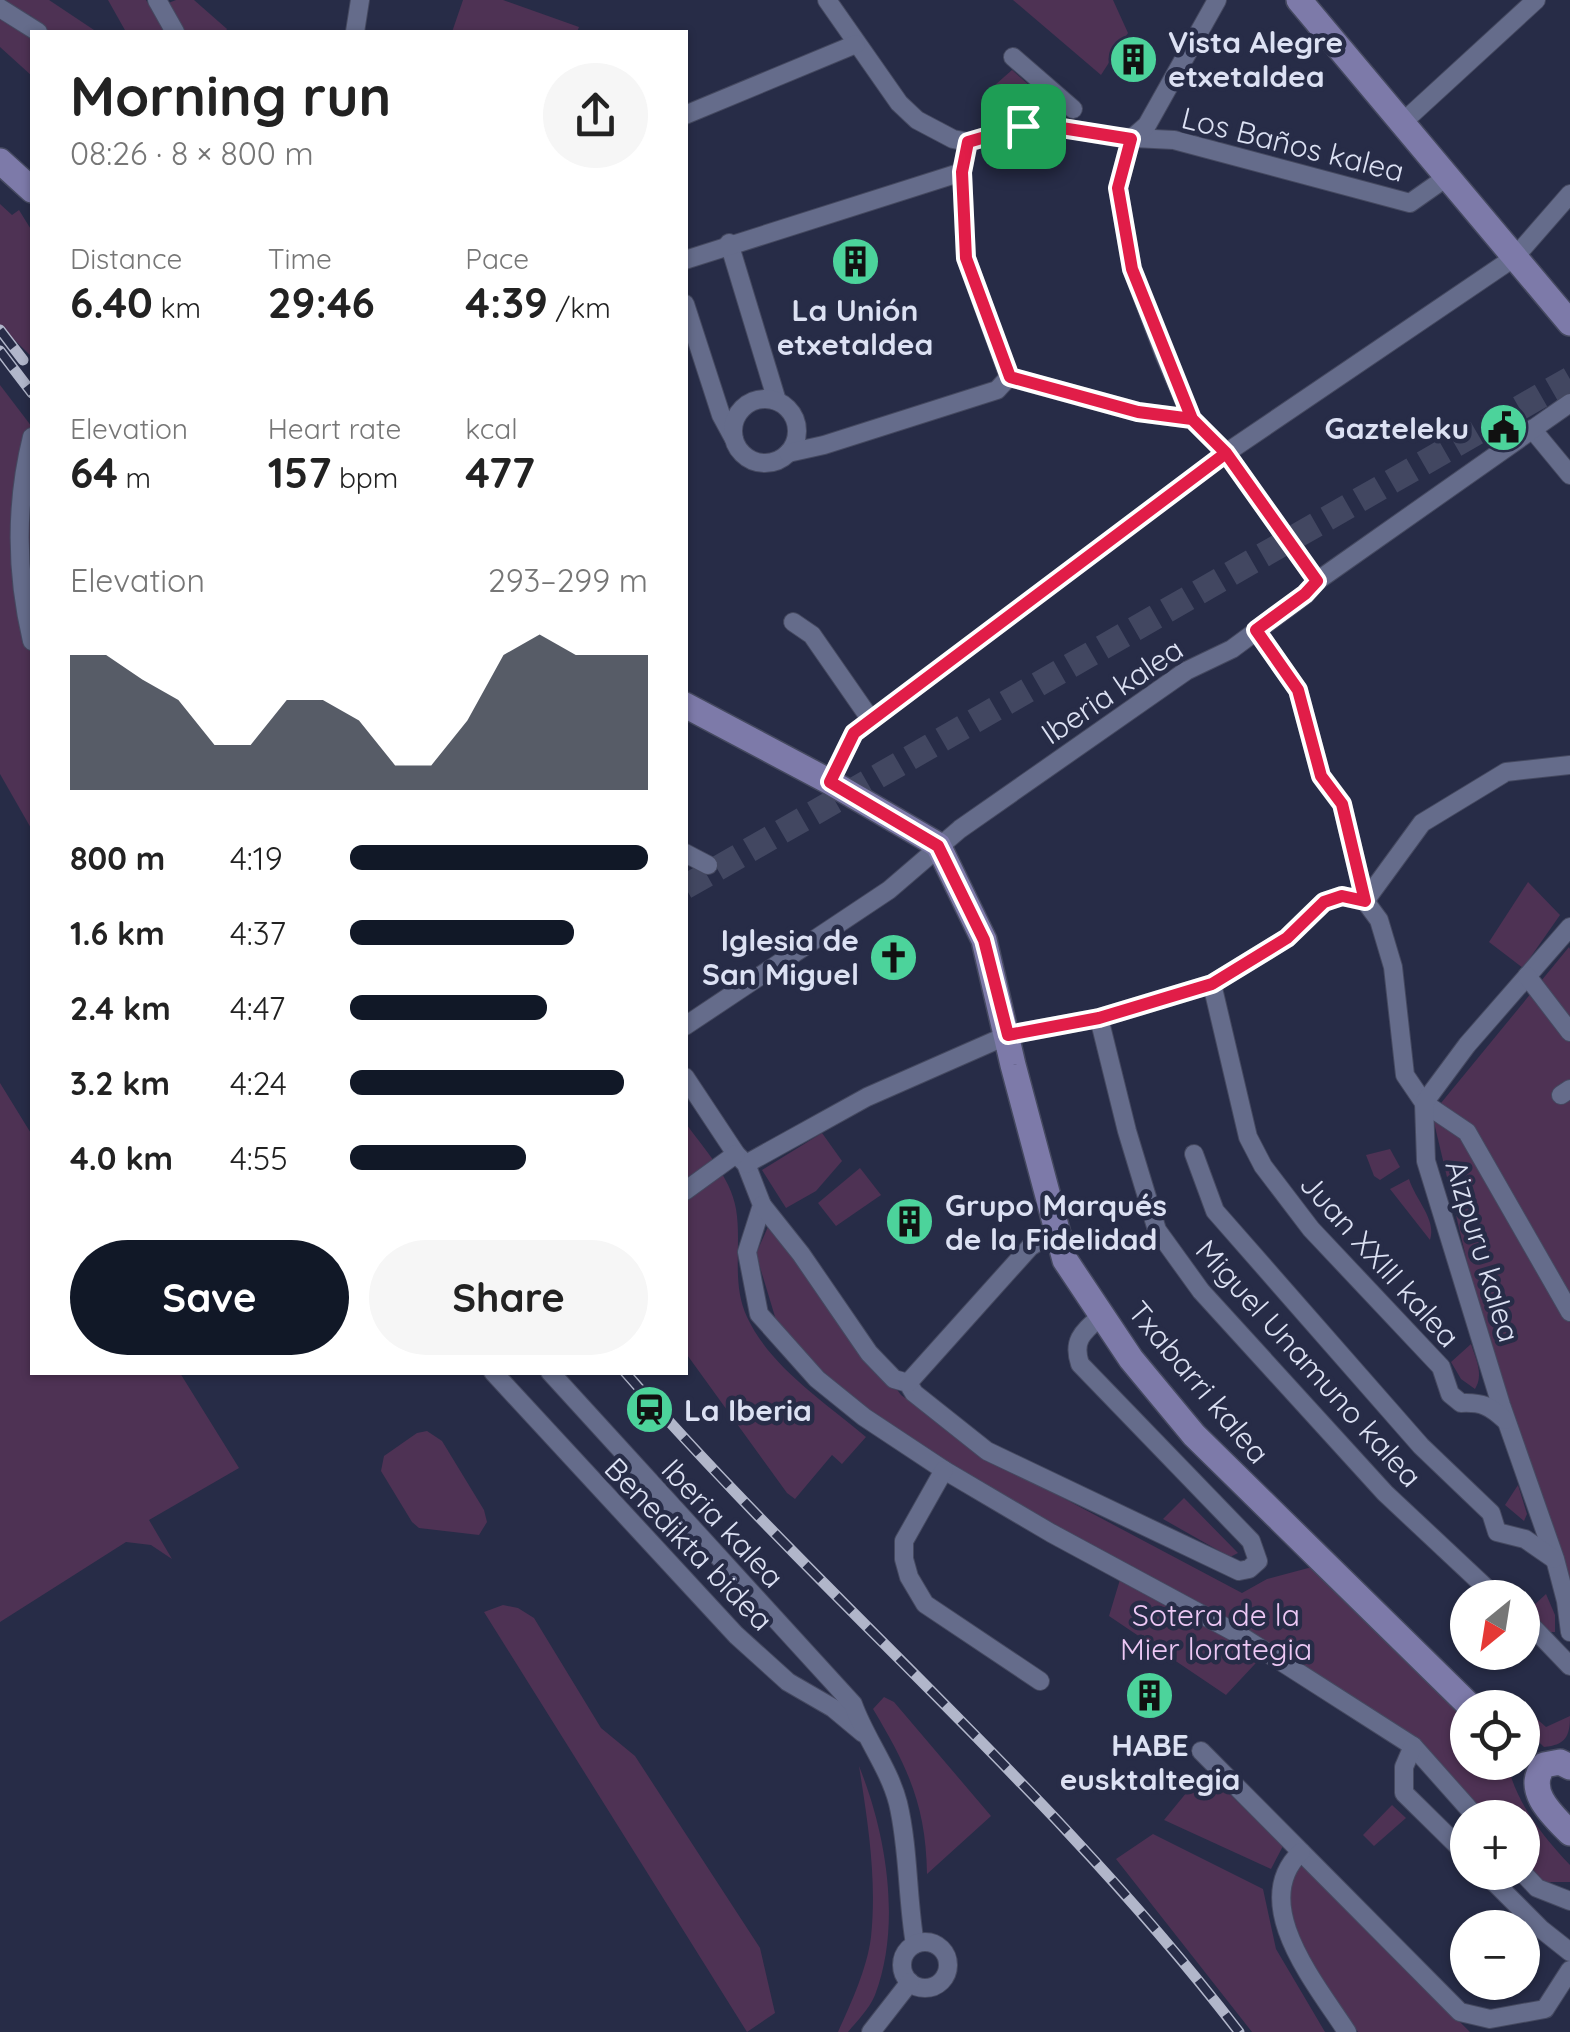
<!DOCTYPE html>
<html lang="en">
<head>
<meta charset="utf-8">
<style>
  :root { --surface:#fff; --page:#f6f6f6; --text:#222; --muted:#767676; --accent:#111827 }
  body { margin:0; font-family:Quicksand,sans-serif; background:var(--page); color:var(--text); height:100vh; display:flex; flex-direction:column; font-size:38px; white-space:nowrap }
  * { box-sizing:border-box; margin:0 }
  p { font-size:32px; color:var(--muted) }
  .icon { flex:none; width:55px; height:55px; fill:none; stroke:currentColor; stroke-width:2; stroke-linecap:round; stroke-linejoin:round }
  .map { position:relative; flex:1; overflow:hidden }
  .drawer { position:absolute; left:30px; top:30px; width:658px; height:1345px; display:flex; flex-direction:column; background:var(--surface); border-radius:0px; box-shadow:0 2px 8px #0004 }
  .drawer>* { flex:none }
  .needle { width:65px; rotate:210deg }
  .controls { position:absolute; left:1450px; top:1580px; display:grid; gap:20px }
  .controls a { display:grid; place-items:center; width:90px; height:90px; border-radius:50%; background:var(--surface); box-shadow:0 2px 8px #0004; font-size:50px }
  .pin { position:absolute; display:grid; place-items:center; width:85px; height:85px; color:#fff; margin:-42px; border-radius:20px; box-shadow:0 5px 15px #0006 }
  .round { display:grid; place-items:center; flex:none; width:105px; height:105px; border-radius:52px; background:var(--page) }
  .headline { display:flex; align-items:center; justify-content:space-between; height:170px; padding:0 40px }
  h1 { font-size:55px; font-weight:700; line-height:75px }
  .stats { display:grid; grid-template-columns:repeat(3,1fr); gap:15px; height:170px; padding:10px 40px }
  .stats div { display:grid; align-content:center }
  .stats b { font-size:42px; font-weight:700 }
  .stats small { font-size:28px; font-weight:400 }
  .stats p { font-size:28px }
  .chart { height:280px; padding:20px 40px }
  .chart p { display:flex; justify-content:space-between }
  .chart svg { width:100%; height:180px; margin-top:10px; fill:var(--accent); opacity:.7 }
  .cta { display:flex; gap:20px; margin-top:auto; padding:20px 40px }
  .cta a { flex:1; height:115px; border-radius:60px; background:var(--accent); color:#fff; font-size:40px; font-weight:700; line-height:115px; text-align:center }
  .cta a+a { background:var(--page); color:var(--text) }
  ul { padding:0 40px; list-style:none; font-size:32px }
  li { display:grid; grid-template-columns:160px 120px 1fr; align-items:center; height:75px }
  li i { height:25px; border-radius:12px; background:var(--accent) }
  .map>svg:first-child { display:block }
</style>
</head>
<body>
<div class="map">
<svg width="1570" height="2032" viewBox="0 0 1570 2032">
  <rect width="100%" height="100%" fill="#272c47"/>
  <g fill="#4e3254">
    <polygon points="0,0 49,0 97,32 52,32 38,26 38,21 30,15 23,16"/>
    <polygon points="108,0 146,0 165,32 126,32"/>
    <polygon points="176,0 194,0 227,29 225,32 180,32 163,5"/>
    <polygon points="463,0 503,0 579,27 577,32 452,32"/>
    <polygon points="1013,0 1113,0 1128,33 1101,75"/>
    <polygon points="0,15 32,37 32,76 0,47"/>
    <polygon points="1012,70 1046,100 1022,100 1010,107 987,92"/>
    <polygon points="0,204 12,215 19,210 32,231 31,356 0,326"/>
    <polygon points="0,385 32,427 32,830 0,774"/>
    <polygon points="1528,882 1560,915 1523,968 1489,942"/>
    <polygon points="1569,947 1570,949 1570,1611 1501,1405 1432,1114"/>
    <polygon points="0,1083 32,1135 32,1372 180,1373 239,1468 149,1520 172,1559 151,1545 126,1542 0,1622"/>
    <path d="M 685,1122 C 703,1148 731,1177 736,1209 C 742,1244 731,1283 747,1317 C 771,1368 824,1401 866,1437 L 842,1464 L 832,1455 L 795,1499 L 787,1493 L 685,1352 Z"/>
    <polygon points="822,1133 842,1161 816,1191 786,1208 762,1170"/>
    <polygon points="1390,1149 1400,1167 1380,1180 1374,1176 1366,1155"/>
    <polygon points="860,1168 881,1195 836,1226 818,1203"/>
    <path d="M 1409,1179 C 1415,1199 1437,1220 1430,1240 L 1390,1189 Z"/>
    <path d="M 771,1220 L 901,1395 L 997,1463 L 1242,1593 L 1267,1579 L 1312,1567 L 1467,1717 L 1468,1762 L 1507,1763 C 1517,1804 1541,1834 1570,1865 L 1570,1882 L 1540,1882 L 1523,1861 L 1522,1818 L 1485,1817 L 1439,1764 L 1269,1649 L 1226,1695 L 1109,1616 L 1125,1563 L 968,1477 L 873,1414 L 806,1357 L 776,1320 L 756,1254 Z"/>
    <path d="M 1471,1344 C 1476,1359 1484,1375 1475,1389 L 1461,1379 L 1451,1362 Z"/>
    <polygon points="427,1431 442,1441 484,1510 487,1522 479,1535 419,1528 412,1522 381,1471 384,1456 417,1433"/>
    <polygon points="1518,1485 1527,1514 1524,1521 1505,1505"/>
    <polygon points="1184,1498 1238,1553 1230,1557 1163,1519"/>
    <polygon points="1546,1594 1555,1615 1555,1632 1549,1632 1532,1614 1531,1608"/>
    <polygon points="503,1605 518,1608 534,1618 601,1728 635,1756 760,1948 775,2013 747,2032 484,1612"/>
    <path d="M 884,1697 L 894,1702 L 991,1816 L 927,1874 C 926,1806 908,1767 873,1709 Z"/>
    <path d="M 1570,1716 C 1570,1736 1566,1745 1544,1747 L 1526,1730 L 1537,1719 L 1546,1727 Z"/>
    <path d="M 859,1766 C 886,1833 902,1924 875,1995 C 870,2008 857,2021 848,2032 L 838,2032 C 851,2003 867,1969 871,1937 C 877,1879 868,1823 859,1766 Z"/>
    <polygon points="1205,1770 1283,1846 1271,1869 1164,1820"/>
    <polygon points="1392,1805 1406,1818 1374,1846 1363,1835"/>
    <polygon points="1153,1834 1263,1889 1276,1949 1325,2032 1252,2032 1116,1859"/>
    <path d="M 1298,1865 L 1305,1868 L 1470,2032 L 1358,2032 C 1326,1988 1269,1921 1298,1865 Z"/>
  </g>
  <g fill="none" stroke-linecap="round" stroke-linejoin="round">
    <polyline stroke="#424761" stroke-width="25" stroke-dasharray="25 12" stroke-linecap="butt" points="685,887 1570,379"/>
    <defs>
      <g id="street">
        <polyline points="157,0 175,32"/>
        <polyline points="827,0 899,103 917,120 953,139 968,142 1023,126 1049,125 1114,137 1174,140 1410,203 1447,177"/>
        <polyline points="1217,0 1147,125 1131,139 1118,188 1132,269 1164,354 1192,419 1226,453 1317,581"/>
        <polyline points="0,8 38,32"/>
        <polyline points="355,32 360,0"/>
        <polyline points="1013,57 1073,109"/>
        <polyline points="685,115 856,44"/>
        <polyline points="1402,123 1536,0"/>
        <polyline points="968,142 962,172 966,258 1009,377"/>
        <polyline points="729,243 777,401"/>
        <polyline points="685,260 962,172"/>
        <polyline points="685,304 721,415 734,439"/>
        <polyline points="1009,377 1138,412 1192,419"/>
        <circle cx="765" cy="431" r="32"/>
        <polyline points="1532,429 1570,475"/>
        <path d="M 32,437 C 15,505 16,573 32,641"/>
        <polyline points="788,453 824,445 997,390 1009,377"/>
        <polyline points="793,622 812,635 871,720"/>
        <polyline points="1256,630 1298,690 1321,776 1342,804 1365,901 1379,920 1393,967 1405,1075 1424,1103 1467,1132 1570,1312"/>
        <polyline points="830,782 854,733 871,720 1226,453 1515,257 1570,194"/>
        <polyline points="685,853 708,865"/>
        <polyline points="1365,901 1422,823 1506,772 1570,765"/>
        <polyline points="1570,927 1467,1045 1424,1103 1426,1161 1501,1405 1555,1559 1566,1601 1570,1632"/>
        <polyline points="1527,976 1570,1032"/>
        <path d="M 1212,984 L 1248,1137 L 1263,1166 L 1311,1229 L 1441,1367 L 1450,1394 L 1461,1403 C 1482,1402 1490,1406 1505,1420"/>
        <polyline points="1099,1018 1127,1131 1157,1230 1201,1291 1385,1493 1497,1598"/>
        <polyline points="685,1026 889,890 960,829 1186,671 1232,649 1305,595 1317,581 1570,403"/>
        <polyline points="685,1077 736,1154 746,1164 762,1205 747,1252 759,1314 817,1379 864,1417 944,1470 1051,1533 1238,1634 1413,1746 1477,1818"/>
        <polyline points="1561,1095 1570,1089"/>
        <polyline points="1194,1154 1215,1211 1421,1446 1491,1513 1497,1532 1525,1539 1554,1559"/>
        <polyline points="746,1164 867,1097 1008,1035 1099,1018 1212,984 1287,938 1324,902 1342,896 1365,901"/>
        <polyline points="685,1191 736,1154"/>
        <path d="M 762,1205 L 801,1254 L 869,1353 L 894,1379 L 908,1383 L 914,1393 L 987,1451 L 1239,1571 L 1249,1569 L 1258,1561 L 1251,1541 L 1080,1364 C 1072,1340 1083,1332 1101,1316"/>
        <polyline points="493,1372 736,1635 788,1682 833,1708 863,1733"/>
        <path d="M 550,1372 L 853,1704 C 865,1738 889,1768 898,1803 C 909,1849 907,1898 915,1944"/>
        <polyline points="908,1383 1030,1247 1055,1231"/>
        <polyline points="944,1470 904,1541 904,1559 909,1577 925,1604 1040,1681"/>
        <polyline points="1522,1616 1570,1666"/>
        <polyline points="1413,1746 1404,1767 1404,1793 1468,1856"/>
        <polyline points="1201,1751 1460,2012 1490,2019 1545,2009 1570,1970"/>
        <path d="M 1301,1852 C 1247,1903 1317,1985 1347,2032"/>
        <polyline points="1484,1872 1541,1929 1570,1952"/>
        <polyline points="1522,1872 1537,1888 1570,1901"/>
        <circle cx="925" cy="1965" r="23"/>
        <polyline points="871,2032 910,1982"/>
      </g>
      <g id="secondary">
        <polyline points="1299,0 1570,323"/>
        <polyline points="0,161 32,190"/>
        <polyline points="685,705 830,782 938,845 984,940 1013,1065 1065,1260 1131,1359 1194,1435 1472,1708"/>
        <path d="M 1570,1767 L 1560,1762 L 1544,1765 C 1524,1790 1552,1815 1570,1833"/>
      </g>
    </defs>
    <use href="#street" stroke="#454960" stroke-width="20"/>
    <use href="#secondary" stroke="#454960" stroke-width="28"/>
    <use href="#street" stroke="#656c8b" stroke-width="18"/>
    <use href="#secondary" stroke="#7d7aa9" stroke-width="25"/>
    <defs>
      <g id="rail">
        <polyline points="0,330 23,360"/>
        <polyline points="0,351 32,393"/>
        <path d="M 625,1372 C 823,1599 1055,1792 1239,2032"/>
      </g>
    </defs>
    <use href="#rail" stroke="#b1b6ca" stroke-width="11"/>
    <use href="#rail" stroke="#272c47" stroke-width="8" stroke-dasharray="22" stroke-linecap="butt"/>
  </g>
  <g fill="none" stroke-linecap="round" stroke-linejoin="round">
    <defs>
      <polyline id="route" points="1023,126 1049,126 1131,139 1118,188 1132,269 1192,419 1226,453 854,733 830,782 938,846 984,940 1008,1035 1099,1018 1212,984 1287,938 1324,902 1342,896 1365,901 1342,804 1321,776 1298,690 1256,630 1305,594 1317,581 1226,453 1192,419 1138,412 1010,377 966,258 962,172 968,142 1023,126"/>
    </defs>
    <use href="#route" stroke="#fff" stroke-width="20"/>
    <use href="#route" stroke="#e11d48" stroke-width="12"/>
  </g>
  <defs>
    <symbol id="building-disc" viewBox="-11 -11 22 22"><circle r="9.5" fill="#4cd39b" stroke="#272c47"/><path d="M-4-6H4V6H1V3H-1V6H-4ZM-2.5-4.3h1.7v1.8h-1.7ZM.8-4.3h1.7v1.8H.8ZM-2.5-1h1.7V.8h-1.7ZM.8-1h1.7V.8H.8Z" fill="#111"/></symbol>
    <symbol id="civic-disc" viewBox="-11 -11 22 22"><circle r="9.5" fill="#4cd39b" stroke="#272c47"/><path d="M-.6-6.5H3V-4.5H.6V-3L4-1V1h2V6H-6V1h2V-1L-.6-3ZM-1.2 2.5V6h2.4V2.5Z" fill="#111"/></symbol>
    <symbol id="church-disc" viewBox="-11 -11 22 22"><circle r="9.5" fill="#4cd39b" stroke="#272c47"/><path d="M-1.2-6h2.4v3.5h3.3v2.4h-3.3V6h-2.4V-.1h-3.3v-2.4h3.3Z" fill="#111"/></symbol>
    <symbol id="station-disc" viewBox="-11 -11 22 22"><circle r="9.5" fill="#4cd39b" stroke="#272c47"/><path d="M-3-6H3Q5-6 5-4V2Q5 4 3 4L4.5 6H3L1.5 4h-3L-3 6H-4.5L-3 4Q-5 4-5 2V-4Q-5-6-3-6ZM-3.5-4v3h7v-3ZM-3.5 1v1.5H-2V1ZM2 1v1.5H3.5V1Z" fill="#111"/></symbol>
  </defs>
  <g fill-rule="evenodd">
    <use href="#building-disc" x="1106" y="32" width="55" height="55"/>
    <use href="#building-disc" x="828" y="234" width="55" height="55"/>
    <use href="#civic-disc" x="1476" y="400" width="55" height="55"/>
    <use href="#church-disc" x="866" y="930" width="55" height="55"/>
    <use href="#building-disc" x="882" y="1194" width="55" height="55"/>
    <use href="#station-disc" x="622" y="1382" width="55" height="55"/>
    <use href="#building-disc" x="1122" y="1668" width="55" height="55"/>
  </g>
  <g text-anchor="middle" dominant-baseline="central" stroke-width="9" stroke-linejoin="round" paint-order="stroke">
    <g font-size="30" font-weight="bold" fill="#dce1f3" stroke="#272c47" text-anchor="start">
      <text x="1168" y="42">Vista Alegre<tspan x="1168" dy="34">etxetaldea</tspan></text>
      <text x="855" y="310" text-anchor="middle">La Unión<tspan x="855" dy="34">etxetaldea</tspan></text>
      <text x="1469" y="428" text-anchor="end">Gazteleku</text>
      <text x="859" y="940" text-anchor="end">Iglesia de<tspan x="859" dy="34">San Miguel</tspan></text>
      <text x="945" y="1205">Grupo Marqués<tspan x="945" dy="34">de la Fidelidad</tspan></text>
      <text x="684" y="1410">La Iberia</text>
      <text x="1150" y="1745" text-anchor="middle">HABE<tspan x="1150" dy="34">eusktaltegia</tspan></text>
    </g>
    <g font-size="30" fill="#dce1f3" stroke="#272c47">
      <text transform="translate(1293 144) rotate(14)">Los Baños kalea</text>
      <text transform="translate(1112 691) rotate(-34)">Iberia kalea</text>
      <text transform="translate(1483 1251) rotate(73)">Aizpuru kalea</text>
      <text transform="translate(1380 1260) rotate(48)">Juan XXIII kalea</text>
      <text transform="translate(1309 1363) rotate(48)">Miguel Unamuno kalea</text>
      <text transform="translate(1199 1382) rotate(50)">Txabarri kalea</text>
      <text transform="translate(723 1523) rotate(47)">Iberia kalea</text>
      <text transform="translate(689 1544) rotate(46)">Benedikta bidea</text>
    </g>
    <g font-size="30" fill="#edc8f5" stroke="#272c47">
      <text x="1216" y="1615">Sotera de la<tspan x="1216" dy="34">Mier lorategia</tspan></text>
    </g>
  </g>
</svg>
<div class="controls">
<a><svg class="needle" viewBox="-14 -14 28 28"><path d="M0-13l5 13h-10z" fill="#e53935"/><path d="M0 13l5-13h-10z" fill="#767676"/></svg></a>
<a><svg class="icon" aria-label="locate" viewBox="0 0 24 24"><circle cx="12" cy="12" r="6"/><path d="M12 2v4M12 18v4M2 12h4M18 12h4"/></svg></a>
<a>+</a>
<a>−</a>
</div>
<div class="pin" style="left:1023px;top:126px;background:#1e9e55"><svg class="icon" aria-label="arrive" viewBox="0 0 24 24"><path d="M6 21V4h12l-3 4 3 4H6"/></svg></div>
<section class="drawer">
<div class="headline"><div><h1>Morning run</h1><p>08:26 · 8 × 800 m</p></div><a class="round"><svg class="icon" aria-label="share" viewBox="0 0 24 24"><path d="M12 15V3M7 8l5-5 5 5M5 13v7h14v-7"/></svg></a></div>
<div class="stats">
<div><p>Distance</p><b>6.40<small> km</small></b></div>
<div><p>Time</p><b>29:46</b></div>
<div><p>Pace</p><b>4:39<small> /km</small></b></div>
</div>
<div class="stats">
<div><p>Elevation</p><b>64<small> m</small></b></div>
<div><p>Heart rate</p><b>157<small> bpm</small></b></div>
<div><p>kcal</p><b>477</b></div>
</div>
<div class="chart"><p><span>Elevation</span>293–299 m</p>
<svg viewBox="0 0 160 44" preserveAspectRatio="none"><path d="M0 44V11L10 11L20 17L30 22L40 33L50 33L60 22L70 22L80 27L90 38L100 38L110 27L120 11L130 6L140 11L150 11L160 11V44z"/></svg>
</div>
<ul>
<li><b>800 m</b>4:19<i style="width:100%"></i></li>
<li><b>1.6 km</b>4:37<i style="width:75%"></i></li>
<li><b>2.4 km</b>4:47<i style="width:66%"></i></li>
<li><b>3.2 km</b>4:24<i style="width:92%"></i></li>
<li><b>4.0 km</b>4:55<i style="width:59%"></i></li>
</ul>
<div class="cta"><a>Save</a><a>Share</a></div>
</section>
</div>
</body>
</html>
